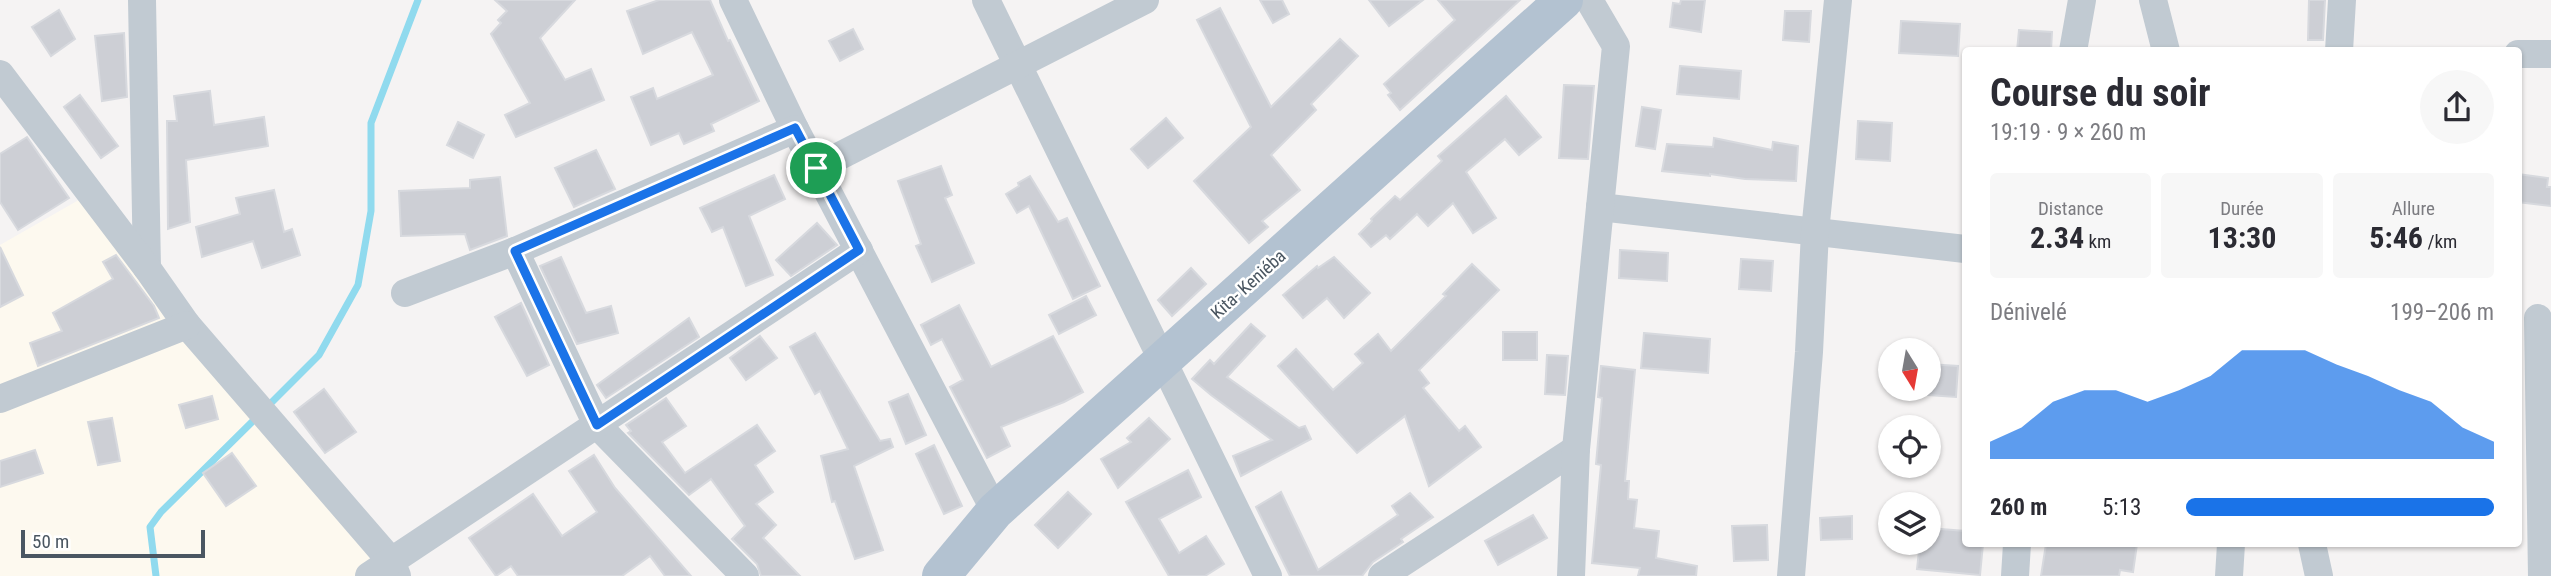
<!DOCTYPE html>
<html lang="fr">
<head>
<meta charset="utf-8">
<style>
  :root { --surface:#fff; --page:#f7f7f7; --text:#2b2b33; --muted:#7c7c81; --accent:#1a73e8 }
  body { margin:0; font-family:"Roboto Condensed",sans-serif; background:var(--page); color:var(--text); height:100vh; display:flex; flex-direction:column; font-size:26px; white-space:nowrap }
  * { box-sizing:border-box; margin:0 }
  p { font-size:23px; color:var(--muted) }
  .icon { flex:none; width:38px; height:38px; fill:none; stroke:currentColor; stroke-width:2; stroke-linecap:round; stroke-linejoin:round }
  .map { position:relative; flex:1; overflow:hidden }
  .drawer { position:absolute; left:1962px; top:47px; width:560px; height:500px; display:flex; flex-direction:column; background:var(--surface); border-radius:7px; box-shadow:0 2px 5px #0004 }
  .drawer>* { flex:none }
  .needle { width:46px; rotate:169deg }
  .controls { position:absolute; left:1878px; top:338px; display:grid; gap:14px }
  .controls a { display:grid; place-items:center; width:63px; height:63px; border-radius:50%; background:var(--surface); box-shadow:0 2px 5px #0004; font-size:35px }
  .scale { position:absolute; left:21px; bottom:18px; width:184px; box-sizing:border-box; padding-left:7px; border:4px solid #4a5661; border-top:0; font-size:19px; line-height:24px; white-space:nowrap; color:#4a5661; -webkit-text-stroke:5px #fff; paint-order:stroke }
  .pin { position:absolute; display:grid; place-items:center; width:60px; height:60px; color:#fff; margin:-30px; border:4px solid #fff; border-radius:50%; box-shadow:0 2px 7px #0007 }
  .round { display:grid; place-items:center; flex:none; width:74px; height:74px; border-radius:37px; background:var(--page) }
  .summary { display:flex; align-items:center; justify-content:space-between; height:119px; padding:0 28px }
  h1 { font-size:38px; font-weight:700; line-height:52px }
  .stats { display:grid; grid-template-columns:repeat(3,1fr); gap:10px; height:119px; padding:7px 28px }
  .stats div { display:grid; align-content:center; border-radius:7px; background:var(--page); text-align:center }
  .stats b { font-size:30px; font-weight:700 }
  .stats small { font-size:19px; font-weight:400 }
  .stats p { font-size:19px }
  .chart { height:196px; padding:14px 28px }
  .chart p { display:flex; justify-content:space-between }
  .chart svg { width:100%; height:126px; margin-top:7px; fill:var(--accent); opacity:.7 }
  ul { padding:0 28px; list-style:none; font-size:23px }
  li { display:grid; grid-template-columns:112px 84px 1fr; align-items:center; height:52px }
  li i { height:18px; border-radius:9px; background:var(--accent) }
  .map>svg:first-child { display:block }
</style>
</head>
<body>
<div class="map">
<svg width="2551" height="576" viewBox="0 0 2551 576">
  <rect width="100%" height="100%" fill="#f5f3f3"/>
  <polygon fill="#fdf9ef" points="91,193 390,576 0,576 0,245"/>
  <g fill="none" stroke-linecap="round" stroke-linejoin="round">
    <g stroke="#90daee" stroke-width="7">
      <polyline points="267,407 319,355 358,285 371,211 371,123 418,0"/>
      <polyline points="156,576 150,527 161,512 259,415"/>
    </g>
  </g>
  <g fill="#cdcfd5" stroke="#d7d9de" stroke-width="2">
    <polygon points="495,0 575,0 540,38 565,80 591,69 604,100 516,137 505,115 530,103 491,34 501,23 498,20 507,11"/>
    <polygon points="659,0 710,0 728,41 730,40 759,101 711,124 714,131 684,144 679,133 651,145 631,97 653,88 657,99 713,75 692,32 643,54 627,11"/>
    <polygon points="1260,0 1282,0 1289,14 1273,23"/>
    <polygon points="1369,0 1423,0 1389,26"/>
    <polygon points="1438,0 1520,0 1400,110 1388,95 1391,93 1384,84 1455,20"/>
    <polygon points="1681,0 1705,0 1701,32 1670,27 1673,3 1680,4"/>
    <polygon points="2309,0 2325,0 2323,40 2308,40"/>
    <polygon points="1220,8 1271,107 1340,39 1358,56 1311,104 1316,110 1271,155 1300,190 1262,221 1268,227 1249,243 1194,181 1251,127 1197,20"/>
    <polygon points="59,10 75,39 51,56 32,27"/>
    <polygon points="1785,11 1811,11 1809,42 1783,40"/>
    <polygon points="1901,21 1960,24 1958,56 1899,53"/>
    <polygon points="853,29 863,49 840,61 829,41"/>
    <polygon points="2019,30 2052,32 2051,51 2017,51"/>
    <polygon points="124,33 127,97 102,101 95,36"/>
    <polygon points="1680,66 1741,71 1739,99 1677,94"/>
    <polygon points="1564,85 1594,86 1588,159 1559,158"/>
    <polygon points="210,91 214,125 264,117 268,146 186,160 190,222 168,229 167,121 177,121 174,96"/>
    <polygon points="80,95 118,146 101,158 64,107"/>
    <polygon points="1506,96 1541,137 1519,155 1505,139 1466,172 1496,218 1473,233 1453,203 1428,226 1417,214 1390,239 1386,235 1371,247 1359,234 1372,221 1371,219 1395,196 1400,200 1442,161 1438,156"/>
    <polygon points="1642,107 1661,110 1655,149 1636,146"/>
    <polygon points="1166,118 1183,138 1148,168 1131,149"/>
    <polygon points="1858,121 1892,123 1890,161 1856,159"/>
    <polygon points="458,122 484,135 473,158 447,145"/>
    <polygon points="27,137 69,198 18,230 0,202 0,154"/>
    <polygon points="1714,138 1772,150 1773,142 1798,146 1796,181 1745,179 1710,174 1710,176 1662,171 1667,144 1713,147"/>
    <polygon points="596,150 615,189 574,207 555,168"/>
    <polygon points="941,166 952,195 945,198 974,263 932,282 916,246 921,244 898,181"/>
    <polygon points="2518,174 2548,178 2547,187 2551,187 2551,206 2518,202"/>
    <polygon points="774,175 785,199 749,216 773,275 746,286 723,227 712,232 700,208"/>
    <polygon points="1030,176 1058,222 1067,218 1100,286 1073,299 1029,206 1017,213 1006,194 1019,186 1018,183"/>
    <polygon points="500,177 507,236 470,250 465,234 401,236 399,191 470,188 470,180"/>
    <polygon points="274,190 284,232 292,229 300,255 262,268 253,241 202,257 196,227 240,214 236,198"/>
    <polygon points="817,223 837,245 791,276 776,260"/>
    <polygon points="0,247 23,295 0,307"/>
    <polygon points="1620,250 1668,253 1667,281 1619,278"/>
    <polygon points="116,255 154,306 159,318 38,366 30,343 62,331 53,313 113,279 103,262"/>
    <polygon points="561,257 586,313 611,306 618,333 577,344 540,266"/>
    <polygon points="1334,257 1370,293 1344,318 1327,298 1303,318 1283,295 1317,266 1318,268"/>
    <polygon points="1741,259 1773,261 1771,291 1739,289"/>
    <polygon points="1472,264 1499,290 1419,370 1429,383 1423,388 1459,431 1465,426 1481,447 1429,486 1405,416 1357,453 1278,366 1296,349 1333,390 1363,363 1355,354 1378,334 1391,351 1446,296 1443,294"/>
    <polygon points="1191,268 1206,284 1172,316 1158,300"/>
    <polygon points="1086,296 1096,315 1059,334 1049,315"/>
    <polygon points="521,303 549,365 527,376 495,317"/>
    <polygon points="959,305 991,367 1053,336 1083,392 1064,402 1001,427 1010,446 987,458 950,387 963,380 942,339 931,345 921,325"/>
    <polygon points="689,318 699,337 606,398 597,385"/>
    <polygon points="1251,324 1265,336 1227,377 1299,428 1305,426 1311,439 1241,476 1233,456 1272,440 1211,395 1192,379 1210,360 1214,364"/>
    <rect x="1503" y="332" width="34" height="28"/>
    <polygon points="815,333 880,441 890,439 893,447 854,466 883,550 855,559 835,501 832,502 821,456 848,449 820,391 815,394 790,347"/>
    <polygon points="1644,333 1710,339 1708,373 1641,368"/>
    <polygon points="760,336 777,358 746,380 730,358"/>
    <polygon points="1547,355 1568,356 1565,395 1545,394"/>
    <polygon points="1928,364 1958,366 1956,397 1928,395"/>
    <polygon points="1601,366 1635,370 1625,481 1629,481 1628,499 1637,500 1634,528 1659,531 1656,558 1697,566 1696,576 1638,576 1640,568 1592,563 1601,465 1596,464 1602,398 1598,397"/>
    <polygon points="324,389 356,432 325,453 294,412"/>
    <polygon points="908,394 926,435 906,444 889,402"/>
    <polygon points="212,396 218,419 186,428 179,405"/>
    <polygon points="666,398 686,426 662,442 685,473 757,425 775,451 755,465 773,492 756,504 776,525 763,538 800,576 761,576 757,564 732,539 745,526 711,479 689,495 628,433 631,431 626,425"/>
    <polygon points="112,418 120,461 98,465 88,422"/>
    <polygon points="1149,418 1170,439 1118,488 1101,459 1131,442 1127,438"/>
    <polygon points="934,445 962,506 944,514 916,454"/>
    <polygon points="35,450 43,473 0,487 0,461"/>
    <polygon points="232,453 256,486 226,506 203,473"/>
    <polygon points="594,455 615,488 691,576 665,576 650,556 622,576 518,576 511,566 496,576 469,538 533,494 562,536 597,512 569,471"/>
    <polygon points="1188,470 1201,497 1159,519 1179,553 1206,536 1224,564 1205,576 1169,576 1126,502"/>
    <polygon points="1068,492 1091,514 1058,548 1035,525"/>
    <polygon points="1281,492 1318,570 1398,515 1392,506 1410,493 1433,517 1401,539 1403,542 1373,562 1362,576 1290,576 1256,507"/>
    <polygon points="1533,515 1547,538 1498,565 1485,541"/>
    <polygon points="1852,516 1852,539 1821,540 1820,518"/>
    <polygon points="1767,525 1768,560 1734,561 1732,526"/>
    <polygon points="1928,528 1965,531 1965,544 1983,544 1980,575 1917,569 1920,542 1928,542"/>
    <polygon points="2046,544 2137,544 2133,572 2120,570 2119,576 2041,576"/>
  </g>
  <g fill="none" stroke-linecap="round" stroke-linejoin="round">
    <g stroke="#c1cad2" stroke-width="28">
      <polyline points="142,0 147,268"/>
      <polyline points="733,0 795,129 995,511"/>
      <polyline points="986,0 1268,576"/>
      <polyline points="2153,0 2166,51"/>
      <polyline points="2073,51 2082,0"/>
      <polyline points="2339,51 2342,0"/>
      <polyline points="2518,54 2551,54"/>
      <polyline points="0,74 147,268 187,325 391,561 397,576"/>
      <polyline points="816,168 1145,0"/>
      <polyline points="1600,207 1965,249"/>
      <polyline points="515,251 597,425 745,576"/>
      <polyline points="405,293 515,251 795,129"/>
      <polyline points="2538,318 2542,576"/>
      <polyline points="0,399 187,325"/>
      <polyline points="2312,544 2319,576"/>
      <polyline points="369,576 859,250"/>
      <polyline points="1382,576 1576,449"/>
      <polyline points="1571,576 1576,449 1616,46 1589,0"/>
      <polyline points="1791,576 1809,352 1815,232 1838,0"/>
      <polyline points="2015,576 2017,544"/>
      <polyline points="2229,576 2231,544"/>
    </g>
    <polyline stroke="#b3c2d1" stroke-width="38" points="941,576 995,511 1564,0"/>
  </g>
  <g fill="none" stroke-linecap="round" stroke-linejoin="round">
    <defs>
      <polygon id="route" points="795,128 859,250 597,425 515,251"/>
    </defs>
    <use href="#route" stroke="#fff" stroke-width="14"/>
    <use href="#route" stroke="#1a73e8" stroke-width="9"/>
  </g>
  <g text-anchor="middle" dominant-baseline="central" stroke-width="5" stroke-linejoin="round" paint-order="stroke">
    <g font-size="18" fill="#4a5661" stroke="#fff">
      <text transform="translate(1248 284) rotate(-42)">Kita- Keniéba</text>
    </g>
  </g>
</svg>
<div class="controls">
<a><svg class="needle" viewBox="-14 -14 28 28"><path d="M0-13l5 13h-10z" fill="#e53935"/><path d="M0 13l5-13h-10z" fill="#7c7c81"/></svg></a>
<a><svg class="icon" aria-label="locate" viewBox="0 0 24 24"><circle cx="12" cy="12" r="6"/><path d="M12 2v4M12 18v4M2 12h4M18 12h4"/></svg></a>
<a><svg class="icon" aria-label="layers" viewBox="0 0 24 24"><path d="M12 4l9 5-9 5-9-5zM3 14l9 5 9-5"/></svg></a>
</div>
<div class="scale">50 m</div>
<div class="pin" style="left:816px;top:168px;background:#1e9e55"><svg class="icon" aria-label="arrive" viewBox="0 0 24 24"><path d="M6 21V4h12l-3 4 3 4H6"/></svg></div>
<section class="drawer">
<div class="summary"><div><h1>Course du soir</h1><p>19:19 · 9 × 260 m</p></div><a class="round"><svg class="icon" aria-label="share" viewBox="0 0 24 24"><path d="M12 15V3M7 8l5-5 5 5M5 13v7h14v-7"/></svg></a></div>
<div class="stats">
<div><p>Distance</p><b>2.34<small> km</small></b></div>
<div><p>Durée</p><b>13:30</b></div>
<div><p>Allure</p><b>5:46<small> /km</small></b></div>
</div>
<div class="chart"><p><span>Dénivelé</span>199–206 m</p>
<svg viewBox="0 0 160 44" preserveAspectRatio="none"><path d="M0 44V38L10 33L20 24L30 20L40 20L50 24L60 20L70 15L80 6L90 6L100 6L110 11L120 15L130 20L140 24L150 33L160 38V44z"/></svg>
</div>
<ul>
<li><b>260 m</b>5:13<i style="width:100%"></i></li>
</ul>
</section>
</div>
</body>
</html>
